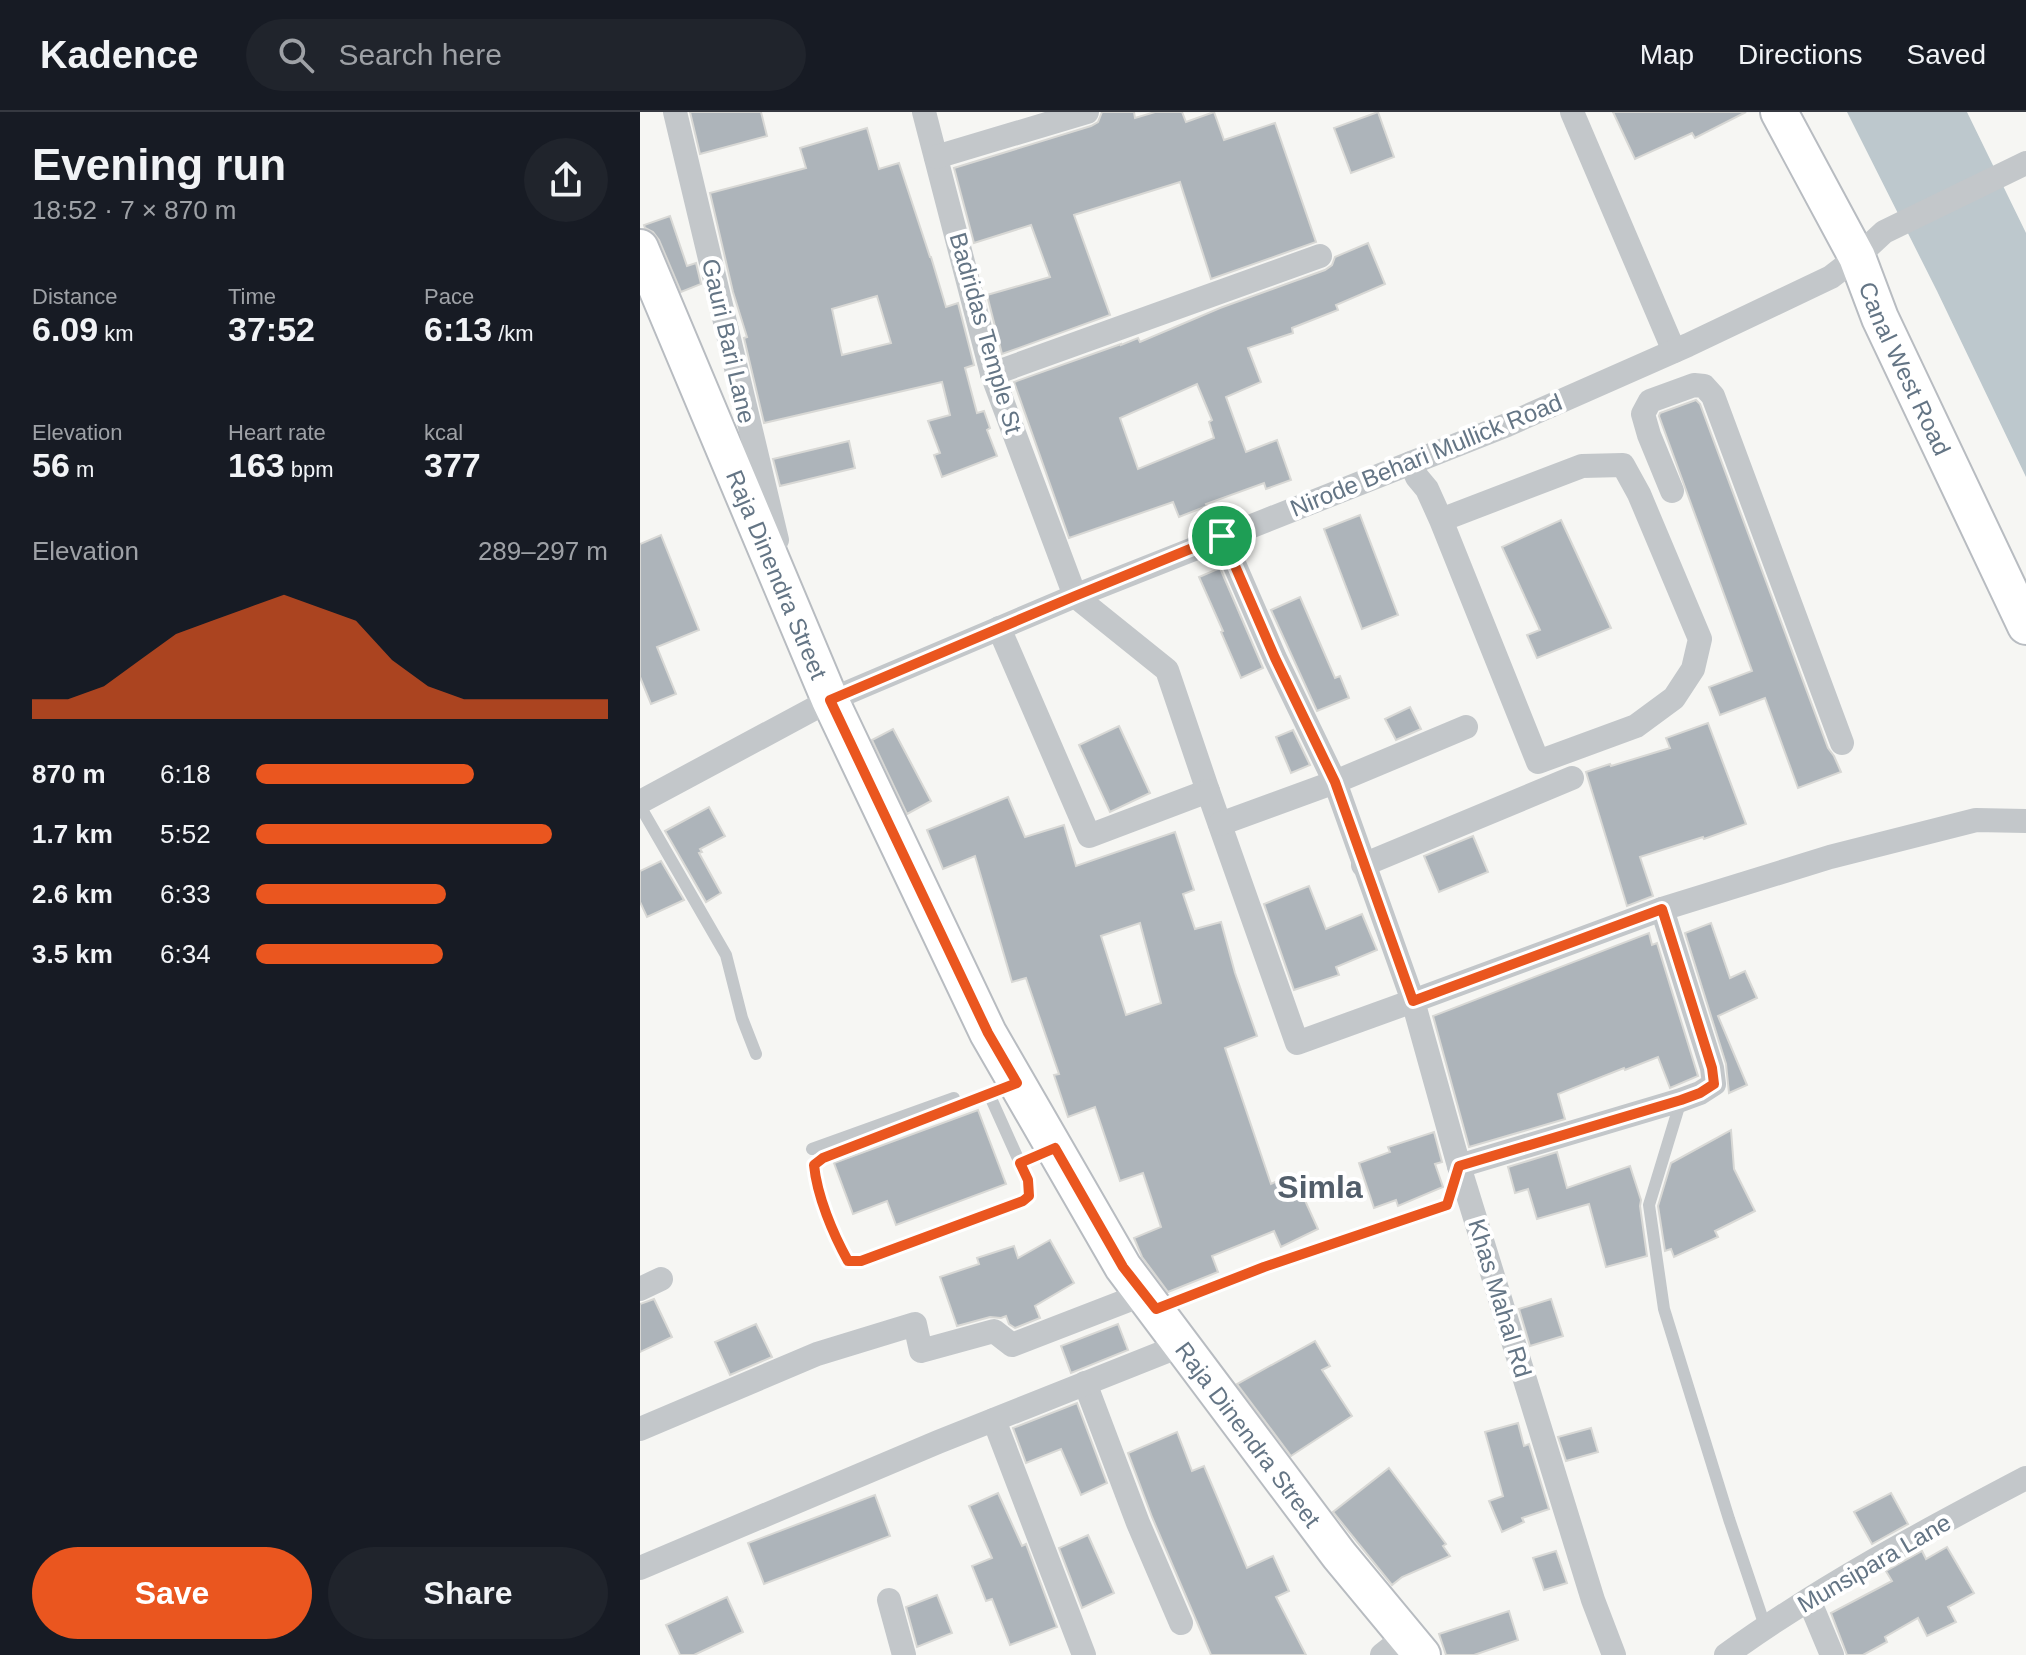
<!DOCTYPE html>
<html lang="en">
<head>
<meta charset="utf-8">
<style>
  :root { --surface:#171b24; --page:#20242c; --text:#f1f3f6; --muted:#9ea1a6; --line:#363941; --accent:#ea561f }
  body { margin:0; font-family:Helvetica,sans-serif; background:var(--page); color:var(--text); height:100vh; display:flex; flex-direction:column; font-size:30px; white-space:nowrap }
  * { box-sizing:border-box; margin:0 }
  p { font-size:26px; color:var(--muted) }
  .icon { flex:none; width:44px; height:44px; fill:none; stroke:currentColor; stroke-width:2; stroke-linecap:round; stroke-linejoin:round }
  .map { position:relative; flex:1; overflow:hidden }
  .side { display:flex; flex-direction:column; background:var(--surface); width:640px }
  .side>* { flex:none }
  .pin { position:absolute; display:grid; place-items:center; width:68px; height:68px; color:#fff; margin:-34px; border:4px solid #fff; border-radius:50%; box-shadow:0 2px 8px #0007 }
  .round { display:grid; place-items:center; flex:none; width:84px; height:84px; border-radius:42px; background:var(--page) }
  .headline { display:flex; align-items:center; justify-content:space-between; height:136px; padding:0 32px }
  h1 { font-size:44px; font-weight:700; line-height:60px }
  .figures { display:grid; grid-template-columns:repeat(3,1fr); gap:12px; height:136px; padding:8px 32px }
  .figures div { display:grid; align-content:center }
  .figures b { font-size:34px; font-weight:700 }
  .figures small { font-size:22px; font-weight:400 }
  .figures p { font-size:22px }
  .chart { height:224px; padding:16px 32px }
  .chart p { display:flex; justify-content:space-between }
  .chart svg { width:100%; height:144px; margin-top:8px; fill:var(--accent); opacity:.7 }
  .primary-button { display:flex; gap:16px; margin-top:auto; padding:16px 32px }
  .primary-button a { flex:1; height:92px; border-radius:48px; background:var(--accent); color:#fff; font-size:32px; font-weight:700; line-height:92px; text-align:center }
  .primary-button a+a { background:var(--page); color:var(--text) }
  ul { padding:0 32px; list-style:none; font-size:26px }
  li { display:grid; grid-template-columns:128px 96px 1fr; align-items:center; height:60px }
  li i { height:20px; border-radius:10px; background:var(--accent) }
  header { display:flex; align-items:center; gap:48px; box-sizing:border-box; height:112px; padding:0 40px; background:var(--surface); border-bottom:2px solid var(--line) }
  header strong { font-size:38px }
  nav { display:flex; gap:44px; margin-inline-start:auto; font-size:28px }
  .search { width:560px; height:72px; background:var(--page); display:flex; align-items:center; gap:20px; box-sizing:border-box; padding:0 28px; border-radius:44px; color:var(--muted); font-size:30px }
  main { display:flex; flex:1; min-height:0 }
  .map>svg:first-child { display:block }
</style>
</head>
<body>
<header>
<strong>Kadence</strong>
<div class="search"><svg class="icon" aria-label="search" viewBox="0 0 24 24"><circle cx="10" cy="10" r="6"/><path d="M15 15l6 6"/></svg>Search here</div>
<nav><a>Map</a><a>Directions</a><a>Saved</a></nav>
</header>
<main>
<section class="side">
<div class="headline"><div><h1>Evening run</h1><p>18:52 · 7 × 870 m</p></div><a class="round"><svg class="icon" aria-label="share" viewBox="0 0 24 24"><path d="M12 15V3M7 8l5-5 5 5M5 13v7h14v-7"/></svg></a></div>
<div class="figures">
<div><p>Distance</p><b>6.09<small> km</small></b></div>
<div><p>Time</p><b>37:52</b></div>
<div><p>Pace</p><b>6:13<small> /km</small></b></div>
</div>
<div class="figures">
<div><p>Elevation</p><b>56<small> m</small></b></div>
<div><p>Heart rate</p><b>163<small> bpm</small></b></div>
<div><p>kcal</p><b>377</b></div>
</div>
<div class="chart"><p><span>Elevation</span>289–297 m</p>
<svg viewBox="0 0 160 44" preserveAspectRatio="none"><path d="M0 44V38L10 38L20 34L30 26L40 18L50 14L60 10L70 6L80 10L90 14L100 26L110 34L120 38L130 38L140 38L150 38L160 38V44z"/></svg>
</div>
<ul>
<li><b>870 m</b>6:18<i style="width:62%"></i></li>
<li><b>1.7 km</b>5:52<i style="width:84%"></i></li>
<li><b>2.6 km</b>6:33<i style="width:54%"></i></li>
<li><b>3.5 km</b>6:34<i style="width:53%"></i></li>
</ul>
<div class="primary-button"><a>Save</a><a>Share</a></div>
</section>
<div class="map">
<svg width="1386" height="1543" viewBox="0 0 1386 1543">
  <rect width="100%" height="100%" fill="#f6f6f3"/>
  <polygon fill="#bdc8cd" points="1207,0 1327,0 1386,121 1386,365 1297,179"/>
  <g fill="#adb4ba" stroke="#d8d8d5" stroke-width="2" fill-rule="evenodd">
    <polygon points="50,0 121,0 127,24 60,42"/>
    <polygon points="462,0 494,0 495,6 515,0 542,0 546,10 574,0 584,28 635,11 676,130 571,167 540,70 434,103 470,203 362,242 347,183 410,165 391,113 334,131 314,56 451,14 458,10"/>
    <polygon points="738,0 754,45 711,61 694,16"/>
    <polygon points="973,0 1106,0 1055,26 1052,21 995,47"/>
    <path d="M 227,16 L 239,57 L 259,51 L 290,145 L 291,145 L 306,195 L 318,191 L 334,253 L 325,256 L 337,301 L 344,299 L 350,316 L 347,318 L 357,344 L 302,365 L 294,343 L 300,341 L 288,309 L 310,303 L 302,270 L 124,311 L 104,226 L 107,225 L 93,180 L 70,81 L 166,56 L 160,36 ZM 237,184 L 251,231 L 202,243 L 192,197 Z"/>
    <polygon points="30,104 47,154 56,151 61,172 41,180 19,128 13,120 5,116 4,113"/>
    <path d="M 728,131 L 745,172 L 696,193 L 698,198 L 652,216 L 653,221 L 608,236 L 621,270 L 586,285 L 606,340 L 637,328 L 651,368 L 626,377 L 624,371 L 566,392 L 567,394 L 539,405 L 533,390 L 429,426 L 374,270 L 481,232 L 481,233 L 498,226 L 500,230 L 580,196 L 685,158 L 692,153 L 695,145 ZM 557,272 L 572,308 L 569,310 L 574,326 L 498,357 L 480,306 Z"/>
    <polygon points="1056,288 1060,292 1188,636 1194,644 1201,660 1158,676 1125,586 1080,603 1069,575 1112,559 1019,304 1020,301"/>
    <polygon points="209,329 215,356 140,374 133,347"/>
    <polygon points="720,403 758,503 722,517 684,417"/>
    <polygon points="921,408 971,516 897,546 887,523 900,518 862,435"/>
    <polygon points="21,423 59,518 17,535 36,582 11,592 0,565 0,432"/>
    <polygon points="580,456 623,556 601,566 581,520 583,519 559,465"/>
    <polygon points="660,485 695,566 700,564 709,586 677,599 631,498"/>
    <polygon points="770,595 781,617 756,628 745,607"/>
    <polygon points="1068,611 1106,712 1064,727 1063,725 1000,745 1013,784 987,794 946,660 970,652 971,654 1030,636 1026,626"/>
    <polygon points="479,614 510,681 470,700 439,633"/>
    <polygon points="253,617 291,689 267,702 232,628"/>
    <polygon points="653,618 670,653 651,661 636,625"/>
    <path d="M 368,685 L 385,725 L 424,713 L 436,754 L 535,720 L 554,778 L 543,782 L 555,817 L 581,810 L 595,861 L 617,924 L 585,936 L 631,1072 L 653,1062 L 678,1117 L 641,1135 L 634,1119 L 572,1144 L 578,1160 L 528,1180 L 502,1145 L 494,1126 L 521,1115 L 503,1061 L 480,1069 L 455,995 L 428,1005 L 414,963 L 419,962 L 386,866 L 372,870 L 335,744 L 303,757 L 287,718 ZM 500,811 L 521,891 L 486,903 L 461,824 Z"/>
    <polygon points="69,695 85,724 60,737 62,740 59,741 81,781 66,790 25,719"/>
    <polygon points="833,724 848,760 799,780 784,744"/>
    <polygon points="21,749 44,788 7,805 0,790 0,759"/>
    <polygon points="669,774 686,817 722,802 737,838 696,855 699,863 654,878 624,792"/>
    <polygon points="1071,811 1090,866 1105,859 1117,886 1078,904 1107,973 1089,981 1086,952 1045,821"/>
    <polygon points="1009,821 1012,833 1017,831 1058,964 1030,976 1018,945 985,958 984,956 918,982 925,1007 829,1035 793,904"/>
    <polygon points="338,998 366,1072 256,1113 247,1089 213,1102 194,1051"/>
    <polygon points="1091,1018 1094,1057 1115,1099 1075,1119 1078,1125 1034,1145 1031,1137 1025,1139 1018,1094 1031,1051"/>
    <polygon points="794,1020 802,1050 795,1052 803,1075 758,1094 756,1088 734,1096 719,1051 750,1040 748,1035"/>
    <polygon points="917,1040 927,1076 990,1054 1001,1088 1000,1094 1007,1144 966,1155 949,1092 897,1107 888,1077 875,1081 868,1055"/>
    <polygon points="410,1128 434,1171 395,1194 400,1206 375,1216 369,1212 366,1204 361,1206 350,1205 317,1214 300,1165 339,1152 337,1146 374,1134 378,1146"/>
    <polygon points="14,1187 32,1225 0,1240 0,1192"/>
    <polygon points="911,1187 923,1224 890,1234 879,1197"/>
    <polygon points="116,1212 132,1245 90,1263 75,1230"/>
    <polygon points="478,1212 488,1238 431,1261 421,1234"/>
    <polygon points="675,1229 690,1254 682,1258 712,1304 651,1344 597,1272"/>
    <polygon points="437,1291 467,1371 441,1383 421,1337 386,1351 373,1316"/>
    <polygon points="878,1311 884,1334 889,1332 909,1397 882,1406 884,1410 862,1420 849,1389 863,1384 845,1320"/>
    <polygon points="951,1316 958,1340 926,1349 918,1325"/>
    <polygon points="537,1320 552,1359 564,1354 607,1456 633,1444 649,1479 636,1485 666,1543 571,1543 512,1405 488,1341"/>
    <polygon points="749,1356 806,1432 803,1434 810,1444 762,1465 752,1473 693,1400"/>
    <polygon points="358,1381 382,1434 386,1432 417,1515 370,1533 352,1487 346,1489 332,1454 352,1446 329,1394"/>
    <polygon points="1251,1381 1268,1412 1232,1432 1214,1400"/>
    <polygon points="235,1383 250,1424 124,1472 108,1431"/>
    <polygon points="448,1423 474,1481 442,1496 419,1436"/>
    <polygon points="1307,1435 1334,1481 1308,1495 1316,1510 1287,1524 1278,1506 1245,1525 1247,1530 1223,1543 1207,1543 1191,1501 1252,1469 1246,1459 1282,1439 1286,1447"/>
    <polygon points="916,1439 927,1471 904,1478 893,1446"/>
    <polygon points="297,1483 312,1521 277,1535 266,1495"/>
    <polygon points="87,1485 103,1520 54,1543 40,1543 26,1513"/>
    <polygon points="869,1499 878,1528 834,1543 806,1543 799,1522"/>
  </g>
  <g fill="none" stroke-linecap="round" stroke-linejoin="round">
    <defs>
      <g id="secondary">
        <path id="s1" d="M 1139,0 L 1217,145 L 1240,206 L 1386,514"/>
        <path id="s2" d="M 0,136 L 190,588 L 348,921 L 483,1155 L 699,1443 L 782,1543"/>
      </g>
    </defs>
    <use href="#secondary" stroke="#b8bcc1" stroke-width="40"/>
    <g stroke="#c3c7ca" stroke-width="12">
      <polyline points="0,694 86,843 102,906 116,942"/>
      <path d="M 374,972 L 183,1046 L 174,1053 C 177,1084 193,1122 208,1149 L 221,1149 L 383,1089 L 389,1084 L 388,1068 L 380,1051 L 412,1037"/>
      <polyline points="349,982 380,1051"/>
      <polyline points="1041,988 1009,1093 1024,1197 1089,1407 1125,1514"/>
      <polyline points="172,1037 314,986"/>
      <polyline points="519,1196 624,1155 807,1093 817,1059"/>
    </g>
    <g stroke="#c3c7ca" stroke-width="24">
      <polyline points="35,0 137,428"/>
      <polyline points="284,0 352,262 435,484 527,558 568,679"/>
      <polyline points="932,0 1034,239"/>
      <polyline points="296,45 447,0"/>
      <polyline points="352,262 680,144"/>
      <polyline points="771,351 777,365 787,377 801,408 898,650 996,614 1034,586 1053,557 1060,527 999,382 983,353 942,354 801,408"/>
      <polyline points="1032,379 1009,323 1003,302 1010,289 1054,273 1064,274 1073,284 1202,631"/>
      <polyline points="359,516 449,724 568,679 657,931 773,889 695,670 635,546 582,424"/>
      <polyline points="0,690 190,588 435,484 867,313 1048,233 1191,165 1217,145 1244,120 1386,51"/>
      <polyline points="580,712 695,670 826,615"/>
      <polyline points="723,753 932,666"/>
      <polyline points="819,1054 1041,988 1060,981 1074,972 1072,956 1022,797"/>
      <polyline points="0,1177 21,1167"/>
      <polyline points="445,1271 498,1411 541,1511"/>
      <polyline points="354,1308 444,1543"/>
      <polyline points="0,1317 177,1242 275,1212 281,1239 354,1219 372,1233 504,1182"/>
      <polyline points="0,1456 298,1330 542,1233"/>
      <polyline points="249,1488 264,1543"/>
      <polyline points="1169,1488 1192,1543"/>
      <polyline points="742,1543 766,1524"/>
      <polyline points="974,1543 953,1488 819,1054 773,889 1022,797 1190,745 1336,708 1386,709"/>
      <path d="M 1086,1543 C 1180,1475 1283,1420 1386,1366"/>
    </g>
    <use href="#secondary" stroke="#fff" stroke-width="36"/>
  </g>
  <g fill="none" stroke-linecap="round" stroke-linejoin="round">
    <defs>
      <path id="route" d="M 582,424 L 635,546 L 695,670 L 773,889 L 1022,797 L 1072,956 L 1074,972 L 1060,981 L 1041,988 L 819,1054 L 807,1093 L 624,1155 L 516,1197 L 483,1155 L 415,1036 L 380,1051 L 388,1068 L 389,1084 L 383,1089 L 221,1149 L 208,1149 C 193,1122 177,1084 174,1053 L 183,1046 L 377,971 L 348,921 L 190,588 L 435,484 Z"/>
    </defs>
    <use href="#route" stroke="#fff" stroke-width="16"/>
    <use href="#route" stroke="#ea561f" stroke-width="10"/>
  </g>
  <g text-anchor="middle" dominant-baseline="central" stroke-width="8" stroke-linejoin="round" paint-order="stroke">
    <g font-size="24" fill="#647585" stroke="#fff">
      <text transform="translate(346 221) rotate(74)">Badridas Temple St</text>
      <text transform="translate(89 229) rotate(77)">Gauri Bari Lane</text>
      <text stroke="none"><textPath href="#s1" startOffset="286">Canal West Road</textPath></text>
      <text transform="translate(786 343) rotate(-22)">Nirode Behari Mullick Road</text>
      <text stroke="none"><textPath href="#s2" startOffset="354">Raja Dinendra Street</textPath></text>
      <text transform="translate(860 1186) rotate(73)">Khas Mahal Rd</text>
      <text stroke="none"><textPath href="#s2" startOffset="1338">Raja Dinendra Street</textPath></text>
      <text transform="translate(1234 1451) rotate(-30)">Munsipara Lane</text>
    </g>
    <g font-size="32" font-weight="bold" fill="#525e6a" stroke="#fff">
      <text x="680" y="1075">Simla</text>
    </g>
  </g>
</svg>
<div class="pin" style="left:582px;top:424px;background:#1e9e55"><svg class="icon" aria-label="arrive" viewBox="0 0 24 24"><path d="M6 21V4h12l-3 4 3 4H6"/></svg></div>
</div>
</main>
</body>
</html>
